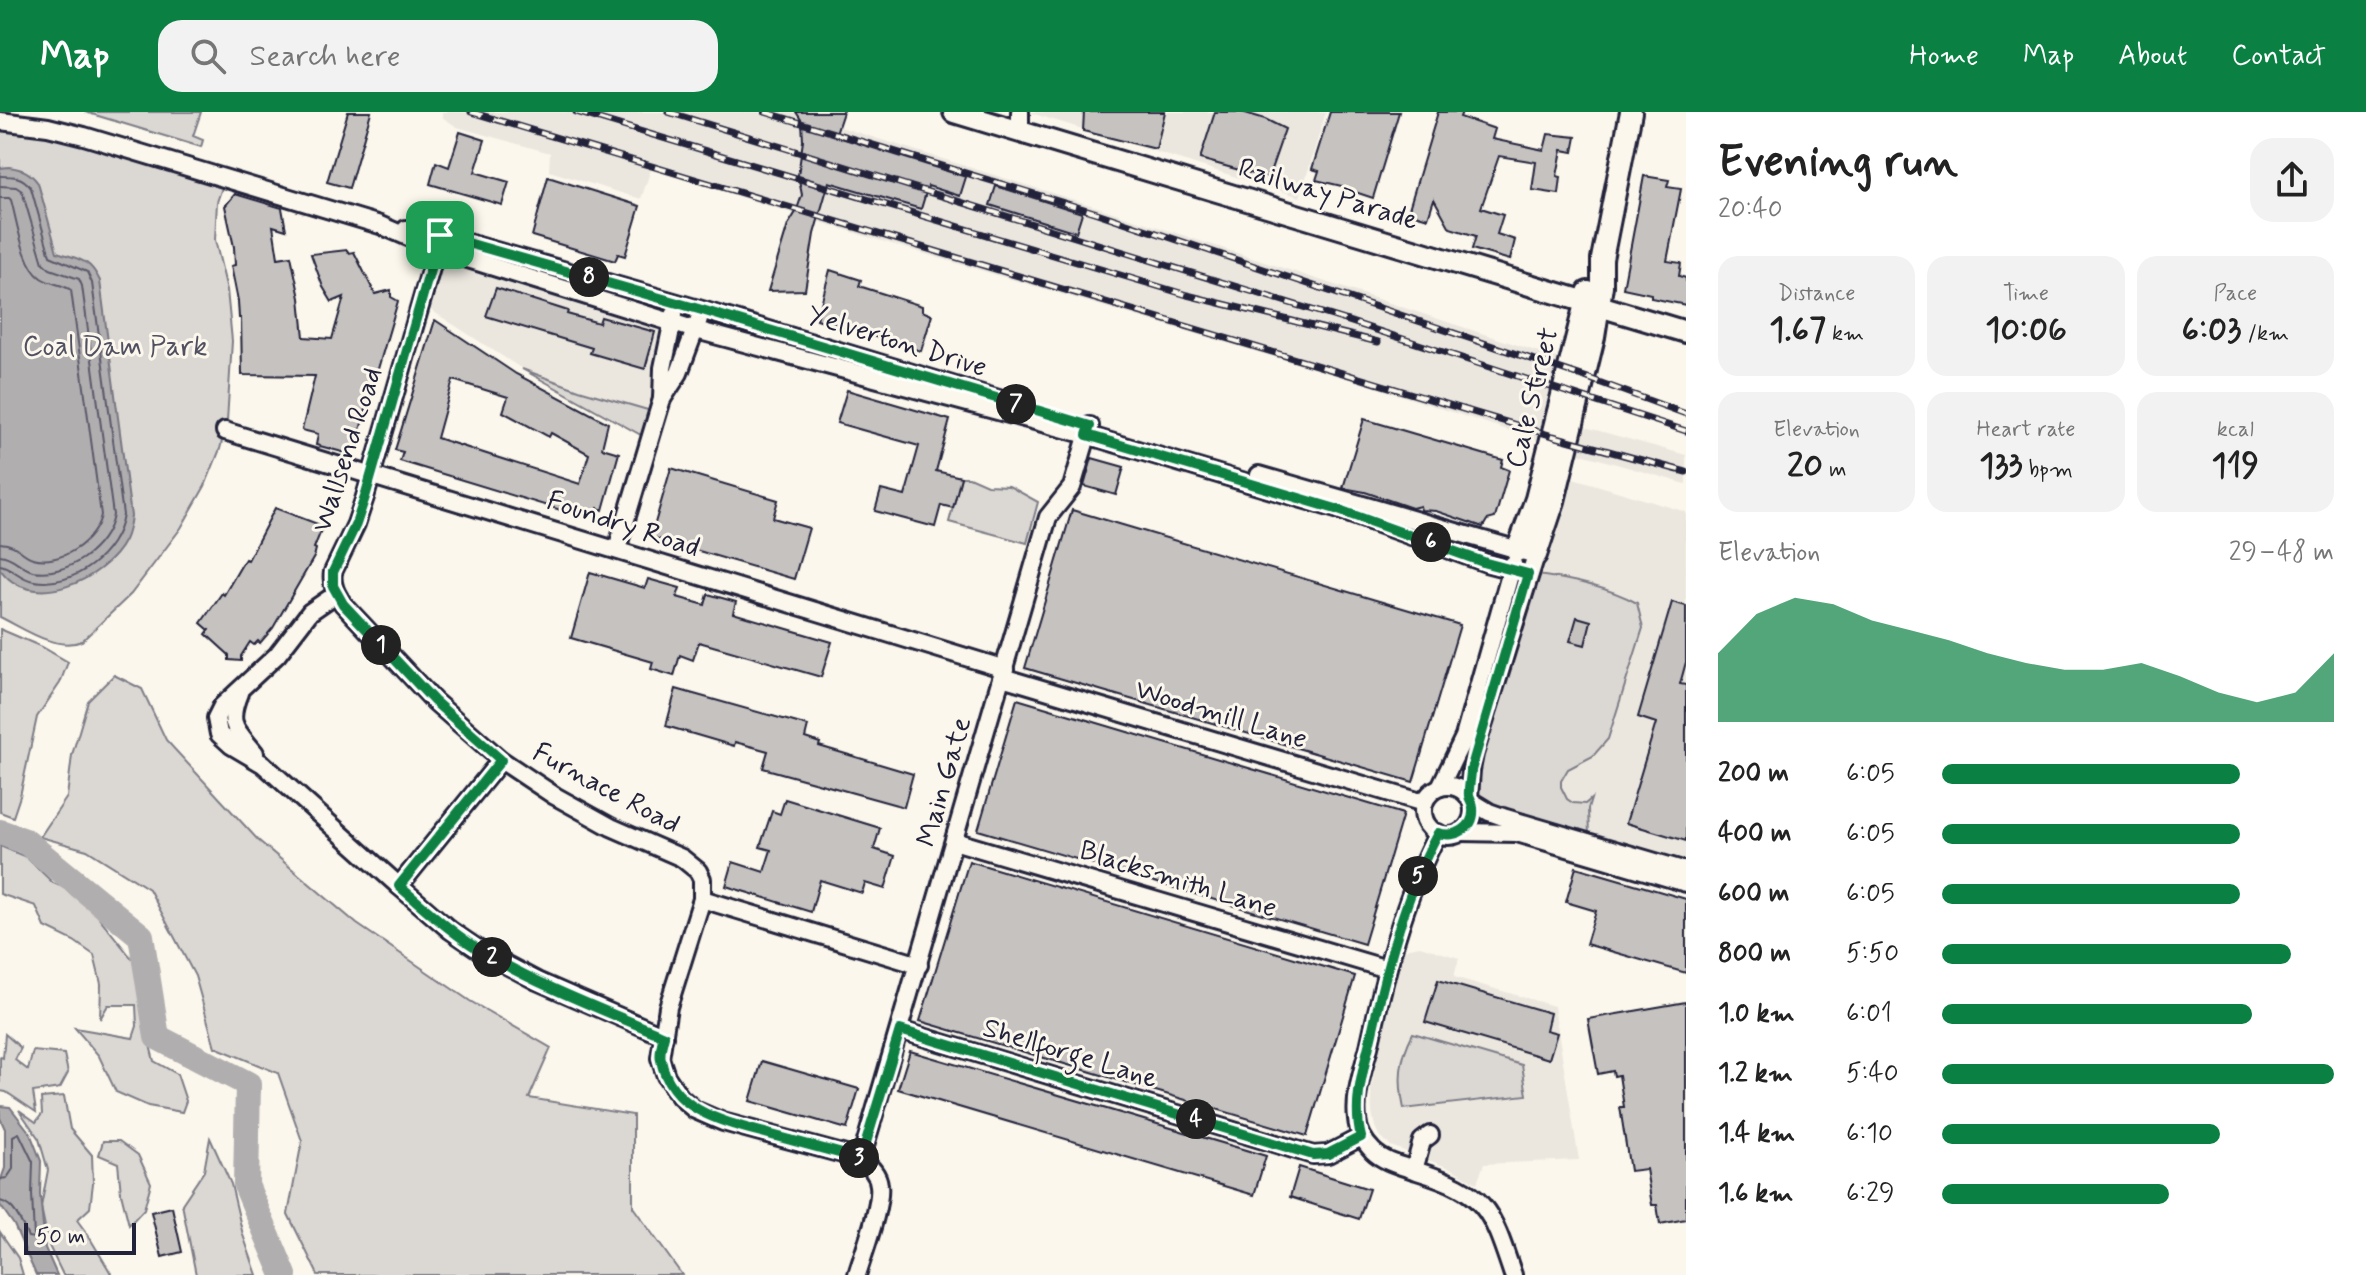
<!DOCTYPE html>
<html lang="en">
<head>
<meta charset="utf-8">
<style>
  :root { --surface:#fff; --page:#f2f2f2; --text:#222; --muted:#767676; --accent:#0b8043 }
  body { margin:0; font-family:Mynerve,sans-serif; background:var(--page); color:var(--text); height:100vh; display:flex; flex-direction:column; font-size:30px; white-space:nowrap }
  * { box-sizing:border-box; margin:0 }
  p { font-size:26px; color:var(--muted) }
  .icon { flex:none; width:44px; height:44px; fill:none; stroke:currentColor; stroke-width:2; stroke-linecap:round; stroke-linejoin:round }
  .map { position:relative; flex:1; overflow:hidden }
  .panel { display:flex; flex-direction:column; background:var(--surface); width:680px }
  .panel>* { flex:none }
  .scale { position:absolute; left:24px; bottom:20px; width:112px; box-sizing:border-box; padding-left:8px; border:4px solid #22223b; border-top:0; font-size:22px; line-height:28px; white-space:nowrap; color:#22223b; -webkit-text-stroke:6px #fbf7ec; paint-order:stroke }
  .pin { position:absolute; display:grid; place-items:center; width:68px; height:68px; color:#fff; margin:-34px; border-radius:16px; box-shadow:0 4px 12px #0006 }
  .km { position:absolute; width:40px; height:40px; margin:-20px; border-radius:50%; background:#222; color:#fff; font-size:22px; line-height:40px; text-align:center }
  .round { display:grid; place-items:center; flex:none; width:84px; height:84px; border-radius:24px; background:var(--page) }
  .head { display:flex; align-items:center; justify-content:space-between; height:136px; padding:0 32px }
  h1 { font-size:44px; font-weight:700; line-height:60px }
  .figures { display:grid; grid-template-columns:repeat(3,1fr); gap:12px; height:136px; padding:8px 32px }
  .figures div { display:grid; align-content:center; border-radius:20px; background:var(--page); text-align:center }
  .figures b { font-size:34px; font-weight:700 }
  .figures small { font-size:22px; font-weight:400 }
  .figures p { font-size:22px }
  .chart { height:224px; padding:16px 32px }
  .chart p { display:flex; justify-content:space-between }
  .chart svg { width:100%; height:144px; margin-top:8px; fill:var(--accent); opacity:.7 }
  ul { padding:0 32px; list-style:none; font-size:26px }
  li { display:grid; grid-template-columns:128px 96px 1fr; align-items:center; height:60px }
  li i { height:20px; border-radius:10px; background:var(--accent) }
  header { display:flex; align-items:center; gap:48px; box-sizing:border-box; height:112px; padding:0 40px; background:var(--accent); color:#fff }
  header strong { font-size:38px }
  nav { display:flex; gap:44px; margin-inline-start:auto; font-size:28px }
  .search { width:560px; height:72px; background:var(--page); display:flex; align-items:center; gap:20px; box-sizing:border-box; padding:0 28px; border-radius:24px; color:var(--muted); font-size:30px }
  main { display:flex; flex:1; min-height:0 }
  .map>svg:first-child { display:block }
</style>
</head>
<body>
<header>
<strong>Map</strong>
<div class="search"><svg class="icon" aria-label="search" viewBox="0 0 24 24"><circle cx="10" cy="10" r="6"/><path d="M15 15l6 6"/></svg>Search here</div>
<nav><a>Home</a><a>Map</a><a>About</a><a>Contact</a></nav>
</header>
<main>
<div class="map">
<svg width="1686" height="1163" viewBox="0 0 1686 1163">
  <rect width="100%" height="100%" fill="#fbf7ec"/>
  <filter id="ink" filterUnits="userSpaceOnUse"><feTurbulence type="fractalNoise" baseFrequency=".0125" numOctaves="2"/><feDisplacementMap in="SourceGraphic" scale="16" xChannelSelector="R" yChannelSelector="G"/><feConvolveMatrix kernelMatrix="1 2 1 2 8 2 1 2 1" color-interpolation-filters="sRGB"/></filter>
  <g filter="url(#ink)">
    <g fill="#ebe7df">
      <polygon points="442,0 792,0 1097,95 1566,249 1544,330 1369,273 878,128 651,57 641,87 549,59 550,41 457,15 442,5"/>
      <polygon points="1028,0 1326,0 1300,85"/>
      <polygon points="436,137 672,210 658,301 579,278 522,257 420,191"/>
      <polygon points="1585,315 1686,343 1686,372 1578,341"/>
      <polygon points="1560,362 1686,400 1686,759 1506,706 1471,671"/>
      <polygon points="1420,834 1459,846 1454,865 1554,894 1579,1048 1484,1052 1477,1071 1452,1057 1391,1034 1380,1025 1375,1015 1372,1001 1371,977 1382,925 1400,845 1402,840 1409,836"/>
    </g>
    <g fill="#dbd8d3" stroke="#7e7d87" stroke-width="2">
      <polygon points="85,0 201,0 193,24 203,28 201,35"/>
      <path d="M 0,9 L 225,67 L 217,90 L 215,128 L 227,178 L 232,229 L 227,309 L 220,337 L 205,374 L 181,416 L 131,482 L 82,529 C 56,540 23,516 0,505 Z"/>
      <polygon points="522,257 579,278 658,301 650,328"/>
      <polygon points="961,365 969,365 987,373 1009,374 1038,390 1027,431 949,410"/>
      <path d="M 1528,462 C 1565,466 1604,473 1637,491 L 1643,516 L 1608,627 L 1593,644 L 1568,657 L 1561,669 L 1561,675 L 1567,687 L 1573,691 L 1585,692 L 1591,687 L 1588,697 L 1589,723 L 1471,689 L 1471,671 Z"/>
      <polygon points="0,517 42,535 68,550 60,571 37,605 20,684 13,705 0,700"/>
      <polygon points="114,563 142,577 166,628 258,728 357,812 470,889 551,936 529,986 633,1003 633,1095 682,1163 318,1163 288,1102 302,1029 278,961 215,935 195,864 149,777 87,738 40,725 67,685 72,643 88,589"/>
      <polygon points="0,734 26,745 53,771 81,783 133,848 138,873 146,893 148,925 154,949 177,962 186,989 182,1000 148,994 116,980 99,944 75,916 133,926 137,914 136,893 108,893 100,907 101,872 94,843 74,829 45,815 36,794 0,782"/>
      <path d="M 1413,921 L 1522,953 L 1527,983 L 1404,997 C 1398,968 1399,948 1413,921 Z"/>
      <polygon points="5,922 21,936 15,948 28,958 33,939 64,942 68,961 60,976 33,980 36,1000 6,980 0,979 0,945 3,946"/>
      <polygon points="64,984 70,1017 92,1043 93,1071 90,1096 77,1108 88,1123 112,1163 63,1163 49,1134 41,1095 48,1058 39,1027 19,998 36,1010 42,1002 41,986"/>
      <polygon points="210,1026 231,1072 243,1123 257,1163 196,1163 182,1092 204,1059"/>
      <polygon points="103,1029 119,1029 138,1043 151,1071 144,1097 129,1113 121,1081 118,1051 99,1043"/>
      <polygon points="0,1120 18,1146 23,1163 0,1163"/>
    </g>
    <g fill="#b1aeb0" stroke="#787681" stroke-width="2">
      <path d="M 9,55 C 23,57 30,60 38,71 L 57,140 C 79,147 90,147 100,169 L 131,404 C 130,412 129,420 125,428 C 105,468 31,502 0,457 L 0,56 Z"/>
      <polygon points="0,994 10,995 30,1021 41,1049 40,1082 45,1136 57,1163 36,1163 14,1113 0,1093 0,1070 5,1056 5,1017 0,1006"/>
    </g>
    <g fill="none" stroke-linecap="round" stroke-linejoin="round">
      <g stroke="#5b5a6a" stroke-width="2">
        <path d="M 0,64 C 13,64 23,64 31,76 L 50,144 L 87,160 L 92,171 L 123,403 C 117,442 74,476 34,469 C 20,467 12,455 0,453"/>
        <path d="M 0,74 L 16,75 L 22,79 L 43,151 L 50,157 L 79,167 L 82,174 L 113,403 C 107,437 67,465 33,459 C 20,456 14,444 0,443"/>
        <path d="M 0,86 L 9,86 L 11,88 C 17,109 23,154 41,166 C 50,172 62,172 71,178 L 101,403 C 96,429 60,454 33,446 C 20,442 18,432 0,431"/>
        <path d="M 0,1067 L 7,1066 L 13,1057 L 13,1024 L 19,1021 L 33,1050 L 32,1082 L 34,1126 L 28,1125 C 22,1112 15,1092 0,1089"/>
      </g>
      <polyline stroke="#b1aeb0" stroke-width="26" points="0,720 25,729 141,824 157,925 248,972 246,1073 284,1163"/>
    </g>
    <g fill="#c6c2c0" stroke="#22223b" stroke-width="2" fill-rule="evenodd">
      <polygon points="348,0 371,0 349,76 327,70"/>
      <polygon points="796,0 843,0 835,24 966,65 960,84 928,74 921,97 829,70 814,122 805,178 768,179 788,113 796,100 802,83 798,63 803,29 802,9"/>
      <polygon points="1084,0 1165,0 1156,37 1083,19"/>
      <polygon points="1215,0 1242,0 1265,7 1285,17 1268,66 1200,47"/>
      <polygon points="1330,0 1399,0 1373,86 1346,77 1346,75 1316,68 1319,59 1312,57"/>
      <polygon points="1438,0 1462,0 1460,5 1495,17 1492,27 1544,38 1548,22 1576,25 1573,40 1562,38 1557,64 1561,65 1559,82 1532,78 1536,50 1499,44 1481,96 1503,103 1497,122 1515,128 1510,148 1472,137 1476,124 1450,116 1434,87 1428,106 1408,100"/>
      <polygon points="460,20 485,28 475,60 509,70 502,93 430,72 436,50 449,55"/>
      <polygon points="1644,64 1669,68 1667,75 1681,77 1667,149 1681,151 1679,164 1686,166 1686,193 1651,186 1651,182 1623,176"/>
      <polygon points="548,65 640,94 625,144 618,142 615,149 532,124"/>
      <polygon points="996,74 1082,101 1076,120 990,93"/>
      <polygon points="235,82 282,96 286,118 273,114 278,146 291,144 300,186 304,225 332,227 344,185 332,190 323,175 311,142 347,138 349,141 354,140 375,182 391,178 391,185 398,189 360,318 358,318 350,342 316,333 318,322 302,318 315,264 242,263 241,206 239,206 238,189 231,154 235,153 234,135 225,94"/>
      <polygon points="830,158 861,168 859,174 922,194 922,199 932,203 921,239 817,207"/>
      <polygon points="496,176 568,199 567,202 599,211 601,205 655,220 645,257 590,241 592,236 486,204"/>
      <path d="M 435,208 L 516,262 L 608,311 L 602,336 L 619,341 L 603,398 L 598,396 L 595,403 L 589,401 L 587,406 L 400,349 L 403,340 L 395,338 ZM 453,268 L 508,285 L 503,300 L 549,325 L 551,321 L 589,342 L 580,372 L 437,326 Z"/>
      <polygon points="847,278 950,308 936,359 961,365 953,396 941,393 935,415 875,399 881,378 905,384 919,334 837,311"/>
      <polygon points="1364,307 1503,348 1501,355 1509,358 1495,406 1487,408 1483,415 1436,399 1421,398 1420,394 1412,396 1365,380 1343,376"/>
      <polygon points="1092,346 1124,355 1116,383 1084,374"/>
      <polygon points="671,356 778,388 773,406 809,416 794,467 651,425"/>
      <polygon points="275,396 323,414 314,436 316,437 314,445 273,516 260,531 258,529 254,533 250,530 241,544 241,549 229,548 229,543 206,522 209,518 201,511 222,481 224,483 245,447 248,448"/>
      <polygon points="1072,398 1460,513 1413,670 1025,556"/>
      <polygon points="590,460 645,476 648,467 680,476 677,485 705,493 708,482 736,490 733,501 832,530 821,565 699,530 693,548 680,543 674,564 651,557 653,550 571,526"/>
      <polygon points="1672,490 1686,494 1686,550 1680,572 1686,573 1686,729 1626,711 1656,611 1638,605"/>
      <polygon points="1577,505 1591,509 1585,533 1570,529"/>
      <polygon points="676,577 808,614 805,626 820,631 819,634 913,662 904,695 763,656 768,639 735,630 734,634 666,614"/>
      <polygon points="1017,587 1403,702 1364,832 978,718"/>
      <polygon points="785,687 880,716 874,737 895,744 885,777 865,771 862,781 820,768 811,800 726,774 733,750 764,760 771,738 760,735 772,699 780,702"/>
      <polygon points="969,749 1355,864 1307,1024 920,909"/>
      <polygon points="1576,755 1686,787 1686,861 1586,832 1596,799 1566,790"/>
      <polygon points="1438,868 1550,901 1546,918 1557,921 1549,947 1425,910"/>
      <polygon points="1686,890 1686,1107 1660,1112 1657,1093 1652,1093 1646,1057 1630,1059 1620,995 1624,995 1619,963 1614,964 1613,959 1598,962 1588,907"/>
      <polygon points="910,939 1266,1044 1254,1083 898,977"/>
      <polygon points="762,949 859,977 847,1017 750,989"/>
      <polygon points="1299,1055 1369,1077 1359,1107 1290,1085"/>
      <polygon points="172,1095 182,1140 162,1145 151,1100"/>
    </g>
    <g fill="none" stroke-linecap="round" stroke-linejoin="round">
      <defs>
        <g id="minor">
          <polyline points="1020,0 1020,20"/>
          <polyline points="0,9 48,15 84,24 380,113 436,137 696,218 1087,323 1336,397 1486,451 1528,462"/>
          <polyline points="406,117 440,123 702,198 1002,288"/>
          <path d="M 439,128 L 365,385 L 356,412 L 333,460 C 331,473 336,482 343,492 L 434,589 L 501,648 L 555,684 L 611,715 L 682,746 L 698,759 L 702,767 L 702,787 L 668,895 L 660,946 L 666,964 L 680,985 L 695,998 L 723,1010 L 861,1047 C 869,1054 878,1061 879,1073 C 882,1093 863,1142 857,1163"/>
          <polyline points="662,287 679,261 699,207"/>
          <polyline points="225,319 1005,557"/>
          <polyline points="1259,363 1536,443 1474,642 1471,658 1469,685"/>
          <polyline points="617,437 662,287 663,256 674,203"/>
          <polyline points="336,482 310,500 277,543 222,594 216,606 219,622 231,633 263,652 399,774 450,818 484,841 537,869 664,924"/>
          <polyline points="1002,565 1424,691"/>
          <path d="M 239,581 C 226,613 236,617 255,641"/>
          <circle cx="1448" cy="699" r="25"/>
          <polyline points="1440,675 1464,625 1513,452"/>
          <polyline points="1471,689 1489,700 1506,706 1686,759"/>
          <polyline points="1461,720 1517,721 1686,771"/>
          <path d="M 1438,721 C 1403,788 1385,862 1369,935 C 1363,958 1354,983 1357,1007 C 1358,1020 1364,1030 1373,1039 C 1384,1050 1402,1054 1417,1059 C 1486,1080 1491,1097 1513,1163"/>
          <polyline points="954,729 1387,857"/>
          <polyline points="399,774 501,648"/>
          <polyline points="702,787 919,853"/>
          <polyline points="900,918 1313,1043 1328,1042 1361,1025"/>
          <polyline points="861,1047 1048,405 1072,375 1090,314"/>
          <polyline points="1414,1058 1422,1029 1430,1023"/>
        </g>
        <g id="tertiary">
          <polyline points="954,0 1686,220"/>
          <polyline points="1517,439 1536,387 1588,180"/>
          <polyline points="1536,443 1554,389 1594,225 1602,174 1602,147 1631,0"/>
        </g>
      </defs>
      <use href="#minor" stroke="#22223b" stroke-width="22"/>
      <use href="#tertiary" stroke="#22223b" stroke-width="26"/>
      <use href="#minor" stroke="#fbf7ec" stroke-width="16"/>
      <use href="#tertiary" stroke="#fbf7ec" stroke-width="20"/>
      <defs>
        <g id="rail">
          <polyline points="471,0 1553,324 1686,360"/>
          <polyline points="576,0 1187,183 1378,230"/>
          <polyline points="668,0 1345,208 1686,319"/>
          <polyline points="765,0 1094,100 1585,265 1686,302"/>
        </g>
      </defs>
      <use href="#rail" stroke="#22223b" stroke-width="7"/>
      <use href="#rail" stroke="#fbf7ec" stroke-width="4" stroke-dasharray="12" stroke-linecap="butt"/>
    </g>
  </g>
  <g fill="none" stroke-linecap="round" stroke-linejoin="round" filter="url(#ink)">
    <defs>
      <path id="route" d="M 440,123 L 702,198 L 1090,314 L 1087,323 L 1336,397 L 1486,451 L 1528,462 L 1471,658 C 1471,666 1468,676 1469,684 C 1470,688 1473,692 1473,696 C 1475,717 1455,726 1438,721 C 1405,783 1387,853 1372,921 C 1364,956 1352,990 1361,1025 L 1328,1042 L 1313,1043 L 900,918 L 861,1047 C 831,1039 801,1031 772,1023 C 729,1011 671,1001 661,948 C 659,941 662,931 664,924 C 604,898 542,875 486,842 C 454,823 427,798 399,774 L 501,648 L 434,589 L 343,492 L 333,474 L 333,460 L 356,412 L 365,385 Z"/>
    </defs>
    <use href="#route" stroke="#fff" stroke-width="16"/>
    <use href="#route" stroke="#0b8043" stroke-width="10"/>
  </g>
  <g text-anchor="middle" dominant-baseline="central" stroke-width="6" stroke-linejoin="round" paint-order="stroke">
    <g font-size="28" fill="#22223b" stroke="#fbf7ec">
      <text transform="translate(1328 83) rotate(17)">Railway Parade</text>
      <text transform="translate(897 230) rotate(17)">Yelverton Drive</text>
      <text transform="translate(1533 286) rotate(-76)">Cale Street</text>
      <text transform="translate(348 338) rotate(-72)">Wallsend Road</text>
      <text transform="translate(623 413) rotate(18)">Foundry Road</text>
      <text transform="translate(1221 603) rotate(17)">Woodmill Lane</text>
      <text transform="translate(945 670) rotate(-74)">Main Gate</text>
      <text transform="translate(606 677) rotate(28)">Furnace Road</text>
      <text transform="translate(1178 768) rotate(17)">Blacksmith Lane</text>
      <text transform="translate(1070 942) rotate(17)">Shellforge Lane</text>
    </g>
    <g font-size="28" fill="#505061" stroke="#fbf7ec">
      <text x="115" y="235">Coal Dam Park</text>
    </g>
  </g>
</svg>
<div class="scale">50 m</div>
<div class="pin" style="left:440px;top:123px;background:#1e9e55"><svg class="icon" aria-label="arrive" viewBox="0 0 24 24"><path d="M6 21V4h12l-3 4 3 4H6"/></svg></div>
<b class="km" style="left:381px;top:533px">1</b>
<b class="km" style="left:492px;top:845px">2</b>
<b class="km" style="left:859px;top:1046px">3</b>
<b class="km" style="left:1196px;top:1007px">4</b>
<b class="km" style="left:1418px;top:764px">5</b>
<b class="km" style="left:1431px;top:430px">6</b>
<b class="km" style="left:1016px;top:292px">7</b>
<b class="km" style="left:589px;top:165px">8</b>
</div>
<section class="panel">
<div class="head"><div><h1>Evening run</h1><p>20:40</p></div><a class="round"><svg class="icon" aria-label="share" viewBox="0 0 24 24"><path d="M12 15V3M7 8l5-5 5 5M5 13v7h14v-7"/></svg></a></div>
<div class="figures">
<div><p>Distance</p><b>1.67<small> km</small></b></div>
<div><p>Time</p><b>10:06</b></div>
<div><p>Pace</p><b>6:03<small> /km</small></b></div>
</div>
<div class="figures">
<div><p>Elevation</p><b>20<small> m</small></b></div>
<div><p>Heart rate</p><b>133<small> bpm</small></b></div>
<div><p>kcal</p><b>119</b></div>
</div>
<div class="chart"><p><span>Elevation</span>29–48 m</p>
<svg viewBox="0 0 160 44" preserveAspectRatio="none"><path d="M0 44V23L10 11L20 6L30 8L40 13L50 16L60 19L70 23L80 26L90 28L100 28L110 26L120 30L130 35L140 38L150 35L160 23V44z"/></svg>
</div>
<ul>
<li><b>200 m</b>6:05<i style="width:76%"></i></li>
<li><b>400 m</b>6:05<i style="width:76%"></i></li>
<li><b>600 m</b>6:05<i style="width:76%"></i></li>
<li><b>800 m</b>5:50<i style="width:89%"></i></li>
<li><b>1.0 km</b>6:01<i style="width:79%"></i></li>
<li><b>1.2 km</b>5:40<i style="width:100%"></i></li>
<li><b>1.4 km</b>6:10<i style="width:71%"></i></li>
<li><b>1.6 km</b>6:29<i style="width:58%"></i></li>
</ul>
</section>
</main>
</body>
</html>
